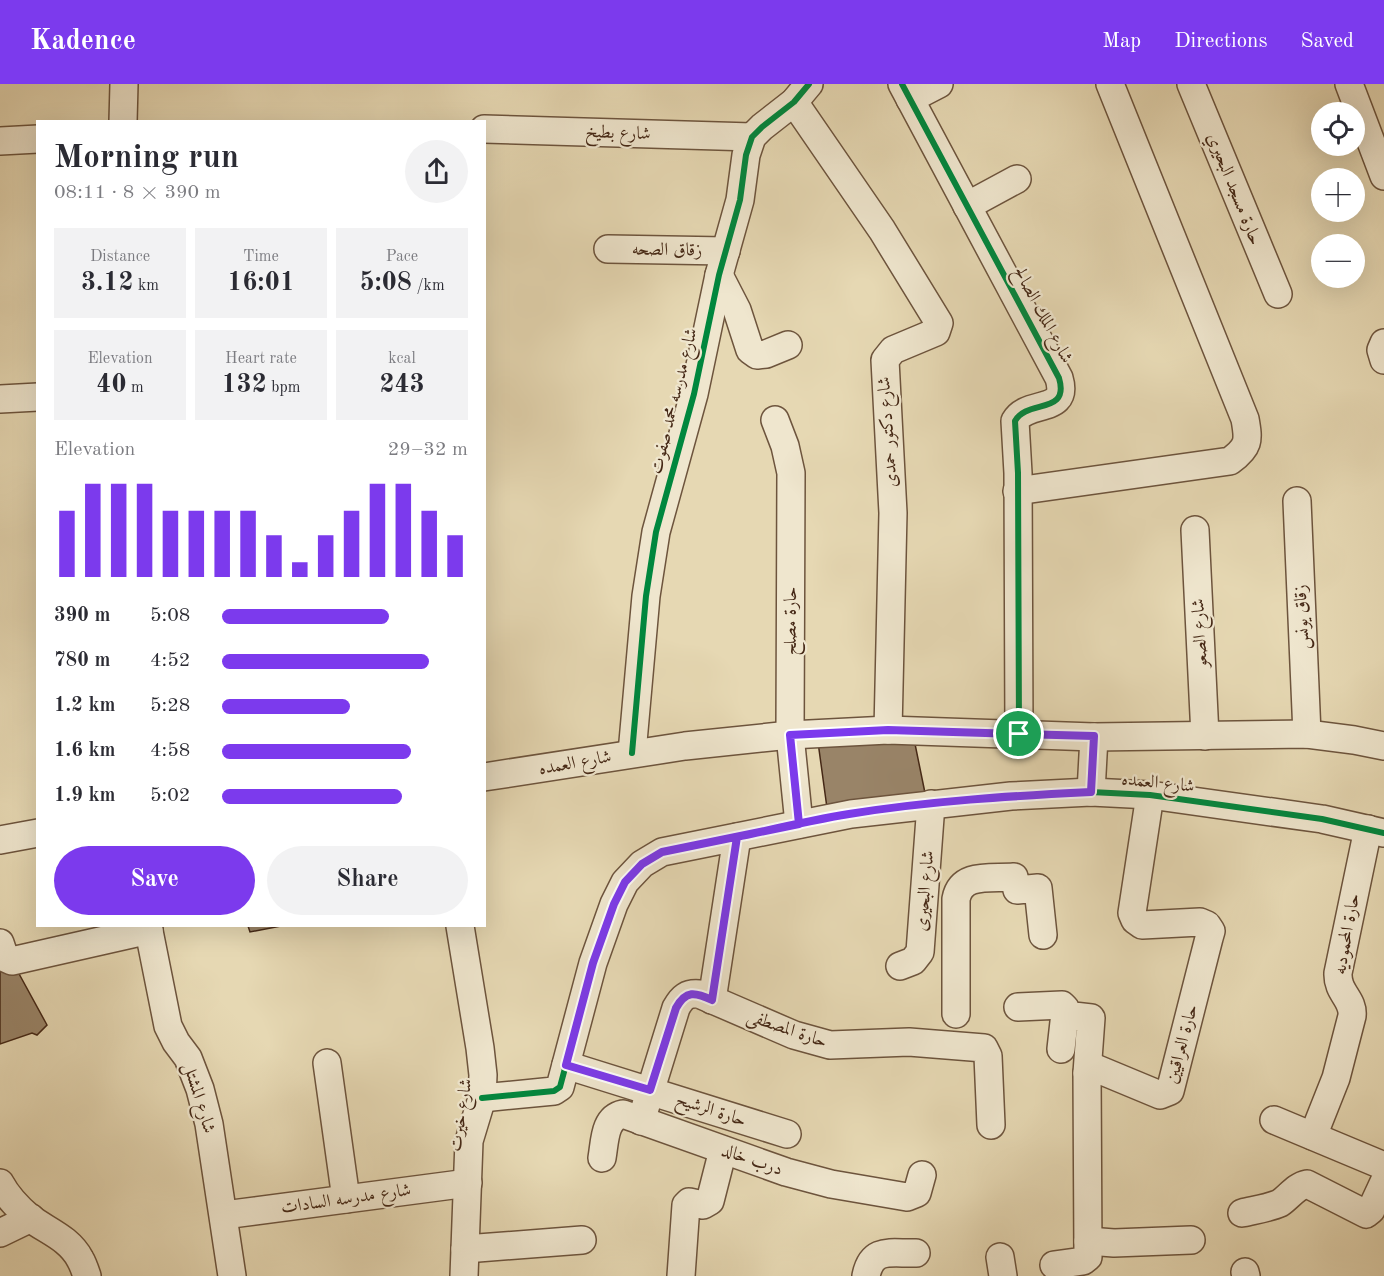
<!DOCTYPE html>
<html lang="en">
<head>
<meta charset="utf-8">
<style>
  :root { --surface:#fff; --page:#f2f2f3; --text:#2b2b33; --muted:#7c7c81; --accent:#7c3aed }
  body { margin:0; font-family:"Old Standard TT",Amiri,serif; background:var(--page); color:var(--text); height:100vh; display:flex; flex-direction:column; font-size:22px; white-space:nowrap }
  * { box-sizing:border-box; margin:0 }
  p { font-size:20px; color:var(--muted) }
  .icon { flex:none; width:33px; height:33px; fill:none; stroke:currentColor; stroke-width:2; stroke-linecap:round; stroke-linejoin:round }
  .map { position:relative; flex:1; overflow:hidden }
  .sheet { position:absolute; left:36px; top:36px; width:450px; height:807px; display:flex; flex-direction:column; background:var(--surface); border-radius:0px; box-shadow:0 6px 24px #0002 }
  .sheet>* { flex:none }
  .tools { position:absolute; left:1311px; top:18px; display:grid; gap:12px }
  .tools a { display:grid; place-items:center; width:54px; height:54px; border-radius:50%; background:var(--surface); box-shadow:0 6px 24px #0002; font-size:30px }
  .pin { position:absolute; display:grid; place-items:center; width:51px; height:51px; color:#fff; margin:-26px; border:3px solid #fff; border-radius:50%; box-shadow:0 2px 6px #0007 }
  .round { display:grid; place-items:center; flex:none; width:63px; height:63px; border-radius:32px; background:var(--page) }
  .summary { display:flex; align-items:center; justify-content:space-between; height:102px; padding:0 18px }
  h1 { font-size:33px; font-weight:800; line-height:45px }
  .stats { display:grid; grid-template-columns:repeat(3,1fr); gap:9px; height:102px; padding:6px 18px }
  .stats div { display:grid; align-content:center; border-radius:0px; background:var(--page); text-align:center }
  .stats b { font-size:26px; font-weight:800 }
  .stats small { font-size:16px; font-weight:400 }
  .stats p { font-size:16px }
  .chart { height:168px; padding:12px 18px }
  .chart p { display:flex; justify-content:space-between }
  .chart svg { width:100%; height:108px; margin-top:6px; stroke:var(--accent); stroke-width:6 }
  .cta { display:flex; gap:12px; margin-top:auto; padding:12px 18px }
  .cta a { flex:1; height:69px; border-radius:36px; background:var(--accent); color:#fff; font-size:24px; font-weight:800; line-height:69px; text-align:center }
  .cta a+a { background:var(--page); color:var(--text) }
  ul { padding:0 18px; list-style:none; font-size:20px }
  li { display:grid; grid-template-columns:96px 72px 1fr; align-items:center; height:45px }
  li i { height:15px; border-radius:8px; background:var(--accent) }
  header { display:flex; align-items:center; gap:36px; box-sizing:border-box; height:84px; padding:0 30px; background:var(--accent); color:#fff }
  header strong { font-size:28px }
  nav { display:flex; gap:33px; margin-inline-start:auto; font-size:21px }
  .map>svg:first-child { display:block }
</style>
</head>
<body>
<header>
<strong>Kadence</strong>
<nav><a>Map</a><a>Directions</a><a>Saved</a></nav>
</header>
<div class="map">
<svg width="1384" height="1192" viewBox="0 0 1384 1192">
  <rect width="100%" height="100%" fill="#e6d8b3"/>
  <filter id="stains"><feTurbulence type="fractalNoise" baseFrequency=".00333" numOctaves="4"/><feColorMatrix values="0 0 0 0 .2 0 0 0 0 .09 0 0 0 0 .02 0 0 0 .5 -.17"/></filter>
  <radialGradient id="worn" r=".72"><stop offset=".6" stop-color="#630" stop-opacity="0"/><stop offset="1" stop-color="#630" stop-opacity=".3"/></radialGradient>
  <g fill="#998468" stroke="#452816" stroke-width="1.5">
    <polygon points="914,655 925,709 827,724 818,658"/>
    <polygon points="248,842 281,842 250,848"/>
    <polygon points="12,877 47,941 37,951 32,949 0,960 0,883"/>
  </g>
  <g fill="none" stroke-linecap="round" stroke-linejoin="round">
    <defs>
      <g id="minor">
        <path d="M 902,0 L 1059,294 C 1070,331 1027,315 1015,337 L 1018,389 L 1019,650"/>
        <polyline points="1191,0 1278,210"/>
        <polyline points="1349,0 1384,92"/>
        <polyline points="910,15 939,0"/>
        <polyline points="794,18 882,146 939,239 936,248 893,266 885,276 893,429 888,646"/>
        <polyline points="123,38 124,0"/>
        <polyline points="484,45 752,53"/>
        <polyline points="0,57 38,55"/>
        <polyline points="967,122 1017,95"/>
        <polyline points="608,165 726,167"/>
        <polyline points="719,191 737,226 750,266 757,271 766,270 788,261"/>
        <polyline points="1384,259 1381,266 1384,276"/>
        <polyline points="0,315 38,313"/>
        <polyline points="775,336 785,362 791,389 790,651 799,740"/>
        <path d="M 1017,407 L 1230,377 C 1249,363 1249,357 1245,335 L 1110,0"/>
        <polyline points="1297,417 1307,650"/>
        <polyline points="1195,446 1205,652"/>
        <polyline points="632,669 646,512 656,448 694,310 719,191 740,116 746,71 752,53 762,43 794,18 809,0"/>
        <polyline points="484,693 685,662 790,651 888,646 1094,653 1307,650 1354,656 1384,662"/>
        <polyline points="1091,708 1094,653"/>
        <polyline points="0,756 38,749"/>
        <polyline points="148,842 168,942 176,958 188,974 200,1005 209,1040 232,1192"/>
        <polyline points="460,842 480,964 483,991 482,1014 469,1057 464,1192"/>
        <polyline points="0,859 5,874 12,877 149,846"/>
        <polyline points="900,882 913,877 920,868 931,720"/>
        <polyline points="712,916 737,753"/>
        <polyline points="1018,923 1062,921 1065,924 1065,931 1091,934 1087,989"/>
        <path d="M 956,930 L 956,815 C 961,788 991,795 1014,793 L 1017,806 L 1038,804 L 1043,851"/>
        <polyline points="1061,965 1065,929"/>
        <polyline points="327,979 346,1115"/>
        <polyline points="566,981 787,1050"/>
        <polyline points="482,1014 554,1007 560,1003 593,879 614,820 625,798 642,780 662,768 851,730 1011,712 1091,708 1150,711 1322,735 1384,749"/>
        <polyline points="1274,1036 1384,1082"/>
        <path d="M 641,1037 L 676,924 C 682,913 687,909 699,910 L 794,951 L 830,961 L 909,958 L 984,964 L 988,972 L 991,1041"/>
        <path d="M 1313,1052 L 1336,994 L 1352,932 C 1354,915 1337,909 1338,889 L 1368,745"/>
        <path d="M 602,1074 C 605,1057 604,1034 623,1030 L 786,1088 L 831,1100 L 907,1113 L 917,1109 L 922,1091"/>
        <path d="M 0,1099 C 7,1112 18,1124 30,1134 C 47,1147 69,1154 80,1175 C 83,1180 85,1186 87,1192"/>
        <path d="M 1242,1129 C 1254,1126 1269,1124 1280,1119 C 1289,1113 1296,1102 1307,1100 L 1366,1130 L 1371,1126 L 1384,1098"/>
        <polyline points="224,1131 468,1099"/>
        <polyline points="0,1149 31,1134"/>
        <polyline points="1088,1157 1114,1159 1191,1156"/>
        <polyline points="465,1165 582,1156"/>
        <polyline points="1000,1173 1003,1192"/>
        <polyline points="1054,1181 1083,1177 1088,1173 1087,989 1091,985 1095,984 1160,1011 1170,1007 1209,854 1211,847 1207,841 1200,838 1142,841 1135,836 1132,829 1150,711"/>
        <polyline points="1245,1188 1246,1192"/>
        <polyline points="681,1192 686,1121 689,1118 703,1121 710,1117 723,1066"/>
        <path d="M 866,1192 C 872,1162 892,1170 916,1169"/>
      </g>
    </defs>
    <use href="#minor" stroke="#6d543d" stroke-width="30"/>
    <use href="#minor" stroke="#efe6ce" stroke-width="27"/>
    <defs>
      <g id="cycleway">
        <path d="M 902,0 L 1059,294 C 1070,331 1027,315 1015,337 L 1018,389 L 1019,650"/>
        <polyline points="632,669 646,512 656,448 694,310 719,191 740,116 746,71 752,53 762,43 794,18 809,0"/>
        <polyline points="482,1014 554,1007 560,1003 593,879 614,820 625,798 642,780 662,768 851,730 1011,712 1091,708 1150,711 1322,735 1384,749"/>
      </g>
    </defs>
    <use href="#cycleway" stroke="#efe6ce" stroke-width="10"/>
    <use href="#cycleway" stroke="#00873e" stroke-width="6"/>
  </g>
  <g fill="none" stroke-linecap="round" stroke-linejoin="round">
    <defs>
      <path id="route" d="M 1019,650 L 888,646 L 790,651 L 799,740 L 662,768 L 642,780 L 625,798 L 614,820 L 593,879 L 566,981 L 650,1006 L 676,924 C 686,906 695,908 712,916 L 737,753 C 774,745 812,736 849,730 C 929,717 1011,712 1091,708 L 1094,652 L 1019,650"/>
    </defs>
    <use href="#route" stroke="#fff" stroke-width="12"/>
    <use href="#route" stroke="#7c3aed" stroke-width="8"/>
  </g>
  <g text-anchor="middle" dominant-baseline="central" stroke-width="4.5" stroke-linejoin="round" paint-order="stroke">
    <g font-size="18" fill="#452816" stroke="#efe6ce">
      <text transform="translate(618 49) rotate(2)">شارع بطيخ</text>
      <text transform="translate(1234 105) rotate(68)">حارة مسجد البحيري</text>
      <text transform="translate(667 166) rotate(1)">زقاق الصحه</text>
      <text transform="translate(1043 231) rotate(62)">شارع الملك الصالح</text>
      <text transform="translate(674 317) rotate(-76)">شارع مدرسه محمد صفوت</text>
      <text transform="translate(888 348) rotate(-94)">شارع دكتور حمدى</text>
      <text transform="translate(1302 533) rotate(-92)">زقاق يونس</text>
      <text transform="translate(791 537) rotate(-90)">حارة مصلح</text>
      <text transform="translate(1200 549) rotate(-93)">شارع الصعو</text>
      <text transform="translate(575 679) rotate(-10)">شارع العمده</text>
      <text transform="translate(1158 699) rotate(6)">شارع العمده</text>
      <text transform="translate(925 807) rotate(-85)">شارع البحيرى</text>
      <text transform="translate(1347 850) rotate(-80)">حارة المحموديه</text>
      <text transform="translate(787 945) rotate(19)">حارة المصطفى</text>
      <text transform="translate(1182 960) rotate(-75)">حارة العراقيين</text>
      <text transform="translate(199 1014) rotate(73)">شارع المشتل</text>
      <text transform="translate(711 1026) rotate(18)">حارة الرشيح</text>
      <text transform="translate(461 1031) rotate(-81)">شارع خيرت</text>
      <text transform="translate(752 1076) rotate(19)">درب خالد</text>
      <text transform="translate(346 1115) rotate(-8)">شارع مدرسه السادات</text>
    </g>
  </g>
  <rect width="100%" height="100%" filter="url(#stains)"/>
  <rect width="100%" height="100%" fill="url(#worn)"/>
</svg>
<div class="tools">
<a><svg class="icon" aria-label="locate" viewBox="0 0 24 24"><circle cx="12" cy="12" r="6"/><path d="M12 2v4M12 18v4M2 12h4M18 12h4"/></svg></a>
<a>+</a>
<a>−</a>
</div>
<div class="pin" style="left:1019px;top:650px;background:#1e9e55"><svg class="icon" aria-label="arrive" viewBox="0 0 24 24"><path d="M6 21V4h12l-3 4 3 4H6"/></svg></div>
<section class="sheet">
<div class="summary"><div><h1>Morning run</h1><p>08:11 · 8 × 390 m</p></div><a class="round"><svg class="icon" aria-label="share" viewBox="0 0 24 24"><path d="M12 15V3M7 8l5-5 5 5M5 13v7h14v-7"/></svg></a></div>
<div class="stats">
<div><p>Distance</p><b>3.12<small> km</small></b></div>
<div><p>Time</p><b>16:01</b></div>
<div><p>Pace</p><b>5:08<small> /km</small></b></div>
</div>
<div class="stats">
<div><p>Elevation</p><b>40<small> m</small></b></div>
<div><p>Heart rate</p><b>132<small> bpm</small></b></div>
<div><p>kcal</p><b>243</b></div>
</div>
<div class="chart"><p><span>Elevation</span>29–32 m</p>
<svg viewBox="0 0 160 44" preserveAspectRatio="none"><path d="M5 44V17M15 44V6M25 44V6M35 44V6M45 44V17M55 44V17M65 44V17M75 44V17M85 44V27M95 44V38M105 44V27M115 44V17M125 44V6M135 44V6M145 44V17M155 44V27"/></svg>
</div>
<ul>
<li><b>390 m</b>5:08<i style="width:68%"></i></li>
<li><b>780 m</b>4:52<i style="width:84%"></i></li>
<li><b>1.2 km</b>5:28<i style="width:52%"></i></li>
<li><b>1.6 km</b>4:58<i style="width:77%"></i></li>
<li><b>1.9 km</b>5:02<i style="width:73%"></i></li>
</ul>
<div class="cta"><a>Save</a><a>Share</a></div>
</section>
</div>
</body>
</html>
